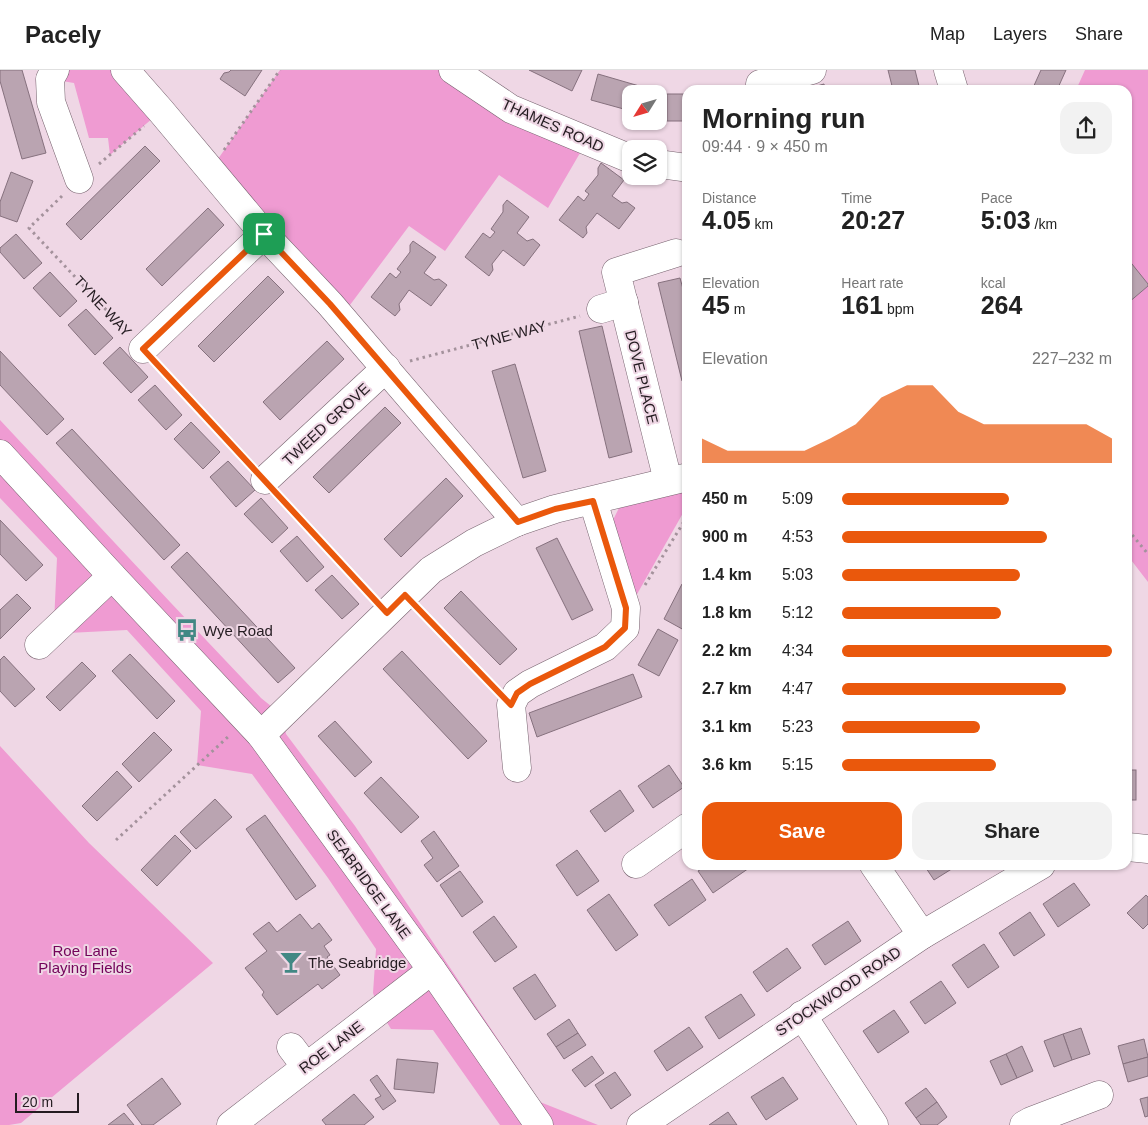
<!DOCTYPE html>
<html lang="en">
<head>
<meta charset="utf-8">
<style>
  :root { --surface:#fff; --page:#f2f2f2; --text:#222; --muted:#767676; --line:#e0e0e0; --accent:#ea580c }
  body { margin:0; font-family:Helvetica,sans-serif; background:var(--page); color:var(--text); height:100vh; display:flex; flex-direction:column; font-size:19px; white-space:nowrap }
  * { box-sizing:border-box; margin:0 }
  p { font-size:16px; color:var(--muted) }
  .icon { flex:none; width:28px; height:28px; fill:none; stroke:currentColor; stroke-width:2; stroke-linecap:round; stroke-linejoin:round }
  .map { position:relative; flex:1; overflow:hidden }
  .side { position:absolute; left:682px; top:15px; width:450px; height:785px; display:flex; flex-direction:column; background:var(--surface); border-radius:15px; box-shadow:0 1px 4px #0004 }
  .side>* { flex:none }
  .needle { width:32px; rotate:233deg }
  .controls { position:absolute; left:622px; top:15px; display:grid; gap:10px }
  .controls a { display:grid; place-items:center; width:45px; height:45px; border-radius:10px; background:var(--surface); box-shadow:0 1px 4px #0004; font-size:25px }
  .scale { position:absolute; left:15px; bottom:12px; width:64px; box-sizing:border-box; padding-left:5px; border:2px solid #241c21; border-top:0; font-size:14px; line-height:18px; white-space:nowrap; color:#241c21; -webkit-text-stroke:4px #efd7e5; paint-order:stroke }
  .pin { position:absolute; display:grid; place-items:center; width:42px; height:42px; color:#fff; margin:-21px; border-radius:10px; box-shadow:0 2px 8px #0006 }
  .round { display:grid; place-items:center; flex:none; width:52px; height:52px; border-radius:15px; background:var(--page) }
  .overview { display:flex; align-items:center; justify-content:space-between; height:85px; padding:0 20px }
  h1 { font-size:28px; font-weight:700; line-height:38px }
  .metrics { display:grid; grid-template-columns:repeat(3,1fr); gap:8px; height:85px; padding:5px 20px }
  .metrics div { display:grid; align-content:center }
  .metrics b { font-size:25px; font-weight:700 }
  .metrics small { font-size:14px; font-weight:400 }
  .metrics p { font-size:14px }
  .chart { height:140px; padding:10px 20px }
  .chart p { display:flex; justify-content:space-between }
  .chart svg { width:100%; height:90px; margin-top:5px; fill:var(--accent); opacity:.7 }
  .cta { display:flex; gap:10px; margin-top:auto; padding:10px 20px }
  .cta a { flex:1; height:58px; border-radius:15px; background:var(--accent); color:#fff; font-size:20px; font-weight:700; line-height:58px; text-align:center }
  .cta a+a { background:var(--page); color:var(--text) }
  ul { padding:0 20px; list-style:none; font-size:16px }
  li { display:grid; grid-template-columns:80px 60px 1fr; align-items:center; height:38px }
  li i { height:12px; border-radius:6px; background:var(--accent) }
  header { display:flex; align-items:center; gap:30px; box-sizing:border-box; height:70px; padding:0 25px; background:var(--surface); border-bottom:1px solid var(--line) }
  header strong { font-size:24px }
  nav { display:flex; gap:28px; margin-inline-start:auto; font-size:18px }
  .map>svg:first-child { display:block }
</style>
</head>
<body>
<header>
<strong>Pacely</strong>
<nav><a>Map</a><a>Layers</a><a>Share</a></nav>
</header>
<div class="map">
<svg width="1148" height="1055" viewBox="0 0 1148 1055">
  <rect width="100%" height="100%" fill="#efd7e5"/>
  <g fill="#ef9bd2">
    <polygon points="55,0 125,0 161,41 110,85 108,68 89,68 74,13 50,9"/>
    <polygon points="280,0 453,0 587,71 548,138 499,105 445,181 409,156 341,247 211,99"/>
    <polygon points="1085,0 1148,0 1148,512 1128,486 1128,20 1076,20"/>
    <polygon points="0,350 171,533 261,628 282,645 286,664 355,756 540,1032 598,1055 500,1055 433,960 391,959 380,941 373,923 376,879 328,808 252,704 197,695 201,641 127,560 68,563 54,553 57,488 0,428"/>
    <polygon points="687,407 687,436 636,526 604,468 620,436"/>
    <polygon points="0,676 89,773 213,893 21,1053 9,1055 0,1055"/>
  </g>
  <g fill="#baa4b1" stroke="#86717e">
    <polygon points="0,0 22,0 46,83 22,89 0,11"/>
    <polygon points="231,0 262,0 245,26 220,9 224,3 229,2"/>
    <polygon points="529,0 582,0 572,21"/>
    <polygon points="888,0 915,0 920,20 893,20"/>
    <polygon points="1041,0 1066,0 1057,20 1032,20"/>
    <polygon points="598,4 653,20 652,24 631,24 631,41 591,30"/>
    <polygon points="824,14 825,20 803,20"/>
    <rect x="667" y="24" width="21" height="27"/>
    <polygon points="145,76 160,91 81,170 66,154"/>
    <polygon points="601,93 624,110 612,126 622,133 627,132 635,138 619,159 597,143 586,157 587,163 583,168 559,150 578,126 584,131 589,124 585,121 598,105 598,98"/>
    <polygon points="11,102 33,111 17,152 0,146 0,132"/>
    <polygon points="507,130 529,147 517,163 527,171 533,169 540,175 524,196 503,180 492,194 493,200 489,206 465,187 483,163 490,168 495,162 491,159 503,142 503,135"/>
    <polygon points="208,138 224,155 162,216 146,199"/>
    <polygon points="16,164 42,193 24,209 0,182 0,178"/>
    <polygon points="413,171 436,187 424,203 434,210 439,209 447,215 431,236 409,220 399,234 400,240 395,246 371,227 390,203 396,208 401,202 397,199 410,182 410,175"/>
    <polygon points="1128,189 1148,214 1148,216 1128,233"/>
    <polygon points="50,202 77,231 60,247 33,218"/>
    <polygon points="268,206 284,222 214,292 198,276"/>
    <polygon points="680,208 688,237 688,310 682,311 658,213"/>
    <polygon points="86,239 113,268 95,285 68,255"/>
    <polygon points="602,256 632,382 609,388 579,261"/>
    <polygon points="327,271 344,289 280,350 263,332"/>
    <polygon points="120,277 148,307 131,323 103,293"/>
    <polygon points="0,281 64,349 47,365 0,315"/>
    <polygon points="515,294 546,401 523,408 492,301"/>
    <polygon points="155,315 182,345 166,360 138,330"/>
    <polygon points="385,337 401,353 329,423 313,407"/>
    <polygon points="191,352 220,382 203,399 174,369"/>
    <polygon points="72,359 180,475 164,490 56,373"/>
    <polygon points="228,391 255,420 236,437 210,407"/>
    <polygon points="446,408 463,426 401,487 384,469"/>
    <polygon points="261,428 288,458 272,473 244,444"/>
    <polygon points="0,450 43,495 26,511 0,484"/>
    <polygon points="297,466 324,497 307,512 280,481"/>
    <polygon points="557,468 593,540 572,550 536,478"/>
    <polygon points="187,482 295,598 278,613 171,497"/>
    <polygon points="332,505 359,534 342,549 315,520"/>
    <polygon points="682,514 688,517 688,554 684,560 664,549"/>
    <polygon points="461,521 517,579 500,595 444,538"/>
    <polygon points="17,524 31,538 0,569 0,540"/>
    <polygon points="658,559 678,570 659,606 638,595"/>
    <polygon points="402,581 487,671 468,689 383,599"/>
    <polygon points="130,584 175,631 157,649 112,601"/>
    <polygon points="4,586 35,619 15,637 0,621 0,590"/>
    <polygon points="82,592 96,606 60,641 46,627"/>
    <polygon points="633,604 642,627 537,667 529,643"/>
    <polygon points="335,651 372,692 355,707 318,666"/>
    <polygon points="154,662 172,680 139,712 122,694"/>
    <polygon points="669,695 684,717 653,738 638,716"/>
    <rect x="1128" y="700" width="8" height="30"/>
    <polygon points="117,701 132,717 97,751 82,736"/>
    <polygon points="381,707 419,747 401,763 364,723"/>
    <polygon points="620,720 634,741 605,762 590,741"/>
    <polygon points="215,729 232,747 196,779 180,762"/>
    <polygon points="265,745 316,816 296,830 246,759"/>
    <polygon points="434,761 459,796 437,812 424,795 433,788 421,771"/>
    <polygon points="175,765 191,781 157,816 141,800"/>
    <polygon points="577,780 599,811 577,826 556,795"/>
    <polygon points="708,795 752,795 752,796 713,823 698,801"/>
    <polygon points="924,795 958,795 934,810"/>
    <polygon points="460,801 483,832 462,847 440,815"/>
    <polygon points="692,809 706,830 669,856 654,835"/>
    <polygon points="1074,813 1090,835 1058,857 1043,834"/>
    <polygon points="609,824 638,865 616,881 587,840"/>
    <polygon points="1146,825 1148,827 1148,854 1143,859 1127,843"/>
    <polygon points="1030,842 1045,865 1014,886 999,863"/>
    <polygon points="300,844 312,859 319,853 332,870 324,876 330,885 327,887 340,905 322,919 318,914 277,945 262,925 264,922 245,898 267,881 253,864 269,852 277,862"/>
    <polygon points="494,846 517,877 495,892 473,862"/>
    <polygon points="848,851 861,871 825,895 812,875"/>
    <polygon points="984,874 999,897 968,918 952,895"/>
    <polygon points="787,878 801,898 767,922 753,902"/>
    <polygon points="535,904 556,936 535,950 513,918"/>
    <polygon points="941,911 956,933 925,954 910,932"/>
    <polygon points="741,924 755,945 719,969 705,947"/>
    <polygon points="894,940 909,962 878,983 863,961"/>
    <polygon points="569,949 578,963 556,977 547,964"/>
    <polygon points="689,957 703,977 667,1001 654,981"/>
    <polygon points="1081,958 1090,984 1072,990 1063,964"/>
    <polygon points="578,963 586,975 564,989 556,977"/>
    <polygon points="1063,964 1072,990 1054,997 1044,971"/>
    <polygon points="1144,969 1148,987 1123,994 1118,976"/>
    <polygon points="1022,976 1033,1001 1017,1008 1006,984"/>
    <polygon points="1006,984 1017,1008 1001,1015 990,991"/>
    <polygon points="592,986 604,1003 585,1017 572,1000"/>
    <polygon points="1148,987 1148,1006 1128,1012 1123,994"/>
    <polygon points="397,989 438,993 434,1023 394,1019"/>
    <polygon points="615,1002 631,1025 611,1039 595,1015"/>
    <polygon points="377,1005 396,1031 383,1040 375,1029 381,1026 370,1010"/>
    <polygon points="783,1007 798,1029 766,1050 751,1027"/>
    <polygon points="162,1008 181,1034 153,1055 142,1055 127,1035"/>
    <polygon points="926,1018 937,1032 916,1048 905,1033"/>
    <polygon points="354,1024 374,1047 364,1055 326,1055 322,1050"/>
    <polygon points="1148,1027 1148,1046 1145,1047 1140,1029"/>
    <polygon points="937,1032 947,1047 937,1055 921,1055 916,1048"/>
    <polygon points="728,1042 737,1055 709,1055"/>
    <polygon points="124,1043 134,1055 108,1055"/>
  </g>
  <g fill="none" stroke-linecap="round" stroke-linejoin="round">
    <defs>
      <g id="minor">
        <polyline points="55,0 50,9 51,32 79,109"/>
        <polyline points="125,0 161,41 264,164 330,234 517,452"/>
        <polyline points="453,0 511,39 631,89"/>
        <polyline points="948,0 954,20"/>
        <polyline points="760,14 812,0"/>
        <polyline points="659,94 688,98"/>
        <polyline points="601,239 624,232"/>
        <polyline points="143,279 264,164"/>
        <polyline points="0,384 112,506 261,665 432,900 539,1055"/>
        <polyline points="265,410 386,298"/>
        <polyline points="668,411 616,202 676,183"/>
        <polyline points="39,575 112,506"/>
        <polyline points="261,665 431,500 474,473 517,452 555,439 688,407"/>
        <polyline points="517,698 511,635 517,623 530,614 605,577 625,558 626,538 593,431"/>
        <polyline points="1128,777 1148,779"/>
        <polyline points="636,794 688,757"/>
        <polyline points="874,795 922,865"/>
        <polyline points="802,945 874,1055"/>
        <polyline points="291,977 306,997"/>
        <polyline points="231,1055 432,900"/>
        <polyline points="641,1055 922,865 1041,795"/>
        <polyline points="1024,1055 1031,1051 1099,1025"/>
      </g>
    </defs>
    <use href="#minor" stroke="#77636f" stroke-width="29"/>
    <g stroke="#a4929c" stroke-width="3" stroke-dasharray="2.5 4" stroke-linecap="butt">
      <polyline points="224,80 280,0"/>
      <polyline points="99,94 144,56"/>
      <polyline points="62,126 29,158 127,262"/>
      <polyline points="410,291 580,246"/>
      <polyline points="158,295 249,393"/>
      <polyline points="281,427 371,526"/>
      <polyline points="1128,460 1148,484"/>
      <polyline points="645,515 688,445"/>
      <polyline points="422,542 494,617"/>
      <polyline points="116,770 230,665"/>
    </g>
    <use href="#minor" stroke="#fff" stroke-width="28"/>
  </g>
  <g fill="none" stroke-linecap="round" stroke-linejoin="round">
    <defs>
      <polygon id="route" points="264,164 330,234 518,452 555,439 593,431 626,538 625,558 605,577 530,614 517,623 511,635 405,525 387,543 143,279"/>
    </defs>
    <use href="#route" stroke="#fff" stroke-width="10"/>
    <use href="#route" stroke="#ea580c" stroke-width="6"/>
  </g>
  <defs>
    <symbol id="bus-bare" viewBox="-9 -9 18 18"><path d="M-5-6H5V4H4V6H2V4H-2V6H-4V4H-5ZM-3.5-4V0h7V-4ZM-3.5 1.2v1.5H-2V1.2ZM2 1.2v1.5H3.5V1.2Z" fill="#418884" stroke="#efd7e5" stroke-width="2.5" paint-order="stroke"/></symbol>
    <symbol id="bar-bare" viewBox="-9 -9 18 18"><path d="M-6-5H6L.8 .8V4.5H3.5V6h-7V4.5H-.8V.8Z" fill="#418884" stroke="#efd7e5" stroke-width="2.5" paint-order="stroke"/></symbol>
  </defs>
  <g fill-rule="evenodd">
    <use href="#bus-bare" x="171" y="544" width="32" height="32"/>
    <use href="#bar-bare" x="275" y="876" width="32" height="32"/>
  </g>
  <g text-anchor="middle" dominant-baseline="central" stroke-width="4" stroke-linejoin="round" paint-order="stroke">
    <g font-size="15" fill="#241c21" stroke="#efd7e5">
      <text transform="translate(553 55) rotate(24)">THAMES ROAD</text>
      <text transform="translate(103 236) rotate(47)">TYNE WAY</text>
      <text transform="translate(509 265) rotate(-15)">TYNE WAY</text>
      <text transform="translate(642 307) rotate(76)">DOVE PLACE</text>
      <text transform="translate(326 354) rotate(-43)">TWEED GROVE</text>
      <text transform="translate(369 814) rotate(54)">SEABRIDGE LANE</text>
      <text transform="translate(838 921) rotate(-34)">STOCKWOOD ROAD</text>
      <text transform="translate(331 977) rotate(-37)">ROE LANE</text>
    </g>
    <g font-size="15" fill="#241c21" stroke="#efd7e5" text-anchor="start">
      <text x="203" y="560">Wye Road</text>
      <text x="308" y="892">The Seabridge</text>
    </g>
    <g font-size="15" fill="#73035a" stroke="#efd7e5">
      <text x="85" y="880">Roe Lane<tspan x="85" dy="17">Playing Fields</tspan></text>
    </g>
  </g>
</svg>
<div class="controls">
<a><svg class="needle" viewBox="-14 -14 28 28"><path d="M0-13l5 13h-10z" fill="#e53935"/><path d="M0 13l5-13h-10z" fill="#767676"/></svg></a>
<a><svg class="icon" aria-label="layers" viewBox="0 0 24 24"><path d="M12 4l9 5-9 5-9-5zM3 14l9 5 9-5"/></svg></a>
</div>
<div class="scale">20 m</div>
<div class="pin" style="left:264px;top:164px;background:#1e9e55"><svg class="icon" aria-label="arrive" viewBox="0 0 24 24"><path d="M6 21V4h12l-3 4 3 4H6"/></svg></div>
<section class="side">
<div class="overview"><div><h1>Morning run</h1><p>09:44 · 9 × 450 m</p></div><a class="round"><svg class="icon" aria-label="share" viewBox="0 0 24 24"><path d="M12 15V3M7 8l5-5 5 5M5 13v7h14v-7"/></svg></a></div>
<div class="metrics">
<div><p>Distance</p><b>4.05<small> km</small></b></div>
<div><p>Time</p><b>20:27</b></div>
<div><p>Pace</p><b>5:03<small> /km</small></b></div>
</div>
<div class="metrics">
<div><p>Elevation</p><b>45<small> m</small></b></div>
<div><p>Heart rate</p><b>161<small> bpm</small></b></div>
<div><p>kcal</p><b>264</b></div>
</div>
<div class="chart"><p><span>Elevation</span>227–232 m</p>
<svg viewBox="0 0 160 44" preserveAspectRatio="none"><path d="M0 44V32L10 38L20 38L30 38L40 38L50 32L60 25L70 12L80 6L90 6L100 19L110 25L120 25L130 25L140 25L150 25L160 32V44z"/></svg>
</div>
<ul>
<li><b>450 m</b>5:09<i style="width:62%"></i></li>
<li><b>900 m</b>4:53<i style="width:76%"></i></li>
<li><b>1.4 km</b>5:03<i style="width:66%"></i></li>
<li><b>1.8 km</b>5:12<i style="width:59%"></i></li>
<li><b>2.2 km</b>4:34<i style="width:100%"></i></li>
<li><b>2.7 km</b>4:47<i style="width:83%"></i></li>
<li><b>3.1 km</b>5:23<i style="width:51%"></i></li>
<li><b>3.6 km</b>5:15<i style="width:57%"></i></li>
</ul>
<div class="cta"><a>Save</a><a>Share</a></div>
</section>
</div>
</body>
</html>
